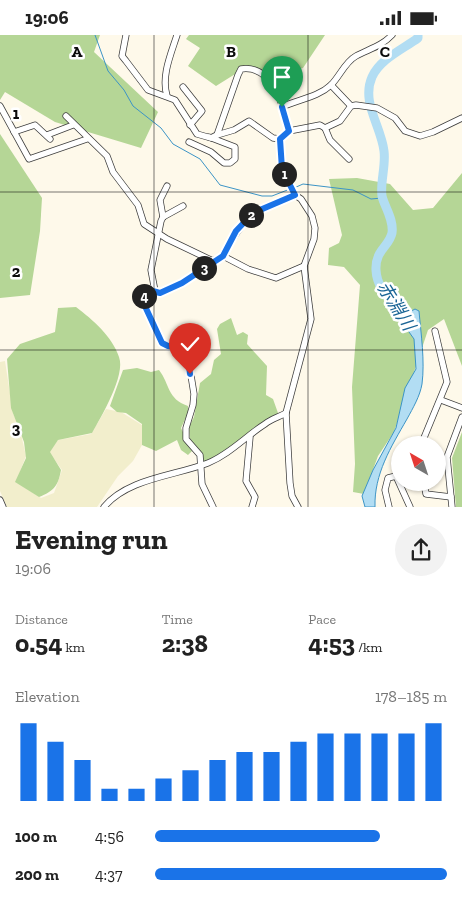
<!DOCTYPE html>
<html lang="en">
<head>
<meta charset="utf-8">
<style>
  :root { --surface:#fff; --page:#f2f2f2; --text:#222; --muted:#767676; --accent:#1a73e8 }
  body { margin:0; font-family:"Zilla Slab","Noto Sans JP",serif; background:var(--page); color:var(--text); height:100vh; display:flex; flex-direction:column; font-size:19px; white-space:nowrap }
  * { box-sizing:border-box; margin:0 }
  p { font-size:16px; color:var(--muted) }
  .icon { flex:none; width:28px; height:28px; fill:none; stroke:currentColor; stroke-width:2; stroke-linecap:round; stroke-linejoin:round }
  .map { position:relative; height:472px; overflow:hidden }
  .drawer { display:flex; flex-direction:column; background:var(--surface); flex:1 }
  .drawer>* { flex:none }
  .needle { width:32px; rotate:321deg }
  .controls { position:absolute; left:391px; top:401px; display:grid; gap:10px }
  .controls a { display:grid; place-items:center; width:55px; height:55px; border-radius:50%; background:var(--surface); box-shadow:0 1px 4px #0004; font-size:25px }
  .pin { position:absolute; display:grid; place-items:center; width:42px; height:42px; color:#fff; margin:-51px -21px; border-radius:50% 50% 50% 0; rotate:-45deg; box-shadow:0 0 5px #0007 }
  .pin .icon { rotate:45deg }
  .km { position:absolute; width:25px; height:25px; margin:-12px; border-radius:50%; background:#222; color:#fff; font-size:14px; line-height:25px; text-align:center }
  .round { display:grid; place-items:center; flex:none; width:52px; height:52px; border-radius:26px; background:var(--page) }
  .overview { display:flex; align-items:center; justify-content:space-between; height:85px; padding:0 15px }
  h1 { font-size:28px; font-weight:700; line-height:38px }
  .stats { display:grid; grid-template-columns:repeat(3,1fr); gap:8px; height:85px; padding:5px 15px }
  .stats div { display:grid; align-content:center }
  .stats b { font-size:25px; font-weight:700 }
  .stats small { font-size:14px; font-weight:400 }
  .stats p { font-size:14px }
  .chart { height:140px; padding:10px 15px }
  .chart p { display:flex; justify-content:space-between }
  .chart svg { width:100%; height:90px; margin-top:5px; stroke:var(--accent); stroke-width:6 }
  ul { padding:0 15px; list-style:none; font-size:16px }
  li { display:grid; grid-template-columns:80px 60px 1fr; align-items:center; height:38px }
  li i { height:12px; border-radius:6px; background:var(--accent) }
  .status { display:flex; justify-content:space-between; align-items:center; height:35px; padding:0 25px; background:var(--surface); direction:ltr }
  .status svg { height:14px; fill:currentColor }
  .map>svg:first-child { display:block }
</style>
</head>
<body>
<div class="status"><b>19:06</b><svg viewBox="0 0 49 12"><path d="M0 12V9h3v3zM5 12V6h3v6zM10 12V3h3v9zM15 12V0h3v12zM26 1h20v11H26zM47 4h2v5h-2z"/></svg></div>
<div class="map">
<svg width="462" height="472" viewBox="0 0 462 472">
  <rect width="100%" height="100%" fill="#fef9ea"/>
  <polygon fill="#f2eecc" points="5,326 13,378 20,395 26,421 16,447 41,463 54,458 62,435 49,417 58,405 91,399 106,374 121,377 142,390 142,410 133,426 118,441 97,472 7,472 0,456 0,327"/>
  <g fill="#b5d696">
    <polygon points="0,0 100,0 94,17 158,77 141,113 55,87 5,57 0,65"/>
    <polygon points="189,0 325,0 303,33 282,39 248,31 216,51 188,31 200,13 186,4"/>
    <polygon points="0,99 42,163 40,196 30,260 0,263"/>
    <polygon points="462,138 462,331 444,284 428,295 394,397 378,421 364,459 353,457 355,429 352,352 360,250 344,232 328,230 329,213 339,208 342,200 329,144 357,143 390,149 413,175 433,173"/>
    <path d="M 76,272 C 93,285 112,301 119,322 C 126,340 101,382 92,398 L 58,405 L 50,417 L 61,435 C 58,451 54,456 39,462 L 15,447 L 26,423 L 24,407 L 11,373 L 7,324 L 20,309 L 55,297 L 58,273 Z"/>
    <polygon points="231,283 237,300 243,297 248,300 247,309 267,331 266,360 273,364 278,378 217,421 204,428 201,417 190,404 189,392 194,382 200,348 211,339 214,325 221,319 217,294 220,289"/>
    <path d="M 137,333 L 151,337 L 159,335 C 170,349 167,364 188,371 L 188,378 L 181,393 L 192,416 L 188,420 L 181,415 L 177,405 L 156,416 L 142,410 L 142,389 L 126,378 L 117,377 L 110,371 L 123,335 Z"/>
    <polygon points="462,397 462,472 456,472 452,423"/>
  </g>
  <path fill="#b2ddf3" stroke="#3c94c6" d="M 415,274 L 419,276 C 421,299 425,326 422,349 C 420,361 413,373 407,384 C 391,412 374,439 375,472 L 365,472 L 362,461 L 373,435 L 396,393 L 405,353 L 416,334 L 414,304 L 399,283 Z"/>
  <g fill="none" stroke-linecap="round" stroke-linejoin="round">
    <g stroke="#3c94c6" stroke-width="1">
      <polyline points="95,0 108,36 124,55 133,71 161,93 173,109 200,124 220,150 262,161 272,161 290,154"/>
      <polyline points="294,153 303,149 353,155 371,164 382,163"/>
    </g>
    <path stroke="#b2ddf3" stroke-width="9" d="M 409,290 C 399,270 377,259 376,235 C 375,215 389,212 392,198 C 394,184 384,171 382,161 C 380,147 386,131 384,116 C 381,91 361,67 372,42 C 380,24 403,14 418,3 L 418,0"/>
    <defs>
      <g id="minor">
        <path d="M 126,0 L 122,21 L 126,26 L 148,55 L 175,65 L 197,99 L 211,103 L 217,100 L 238,40 L 241,34 C 273,29 284,72 289,96"/>
        <polyline points="331,50 351,71"/>
        <polyline points="183,52 202,76 190,90"/>
        <path d="M 167,61 C 161,41 171,19 177,0"/>
        <polyline points="0,71 29,124 87,104"/>
        <path d="M 282,72 C 298,64 317,63 331,50 C 340,41 345,27 356,21 C 369,14 382,11 392,0"/>
        <polyline points="66,81 107,121 113,137 138,170 144,189 167,204 213,226 223,221 248,234 276,243 304,231"/>
        <polyline points="325,93 330,105 349,124"/>
        <polyline points="14,97 35,90 50,104"/>
        <polyline points="47,100 73,90"/>
        <polyline points="217,100 234,95 249,86 273,103 280,104"/>
        <polyline points="189,107 211,117 224,128 230,128 235,124 235,112 209,102"/>
        <polyline points="163,182 160,165 167,151"/>
        <path d="M 223,221 C 246,179 252,177 295,160"/>
        <polyline points="213,226 182,248 160,258 149,255 144,257 144,269 162,307 168,311 179,313 188,322 194,359 193,370 186,393 186,404 200,420 202,449 213,472"/>
        <polyline points="155,256 151,235 161,186 163,182 183,171"/>
        <polyline points="441,365 462,373"/>
        <polyline points="250,402 246,446 255,462 252,472"/>
        <polyline points="421,410 447,347 435,296"/>
        <polyline points="396,441 410,472"/>
        <polyline points="424,448 426,459 451,462"/>
        <polyline points="0,465 3,472"/>
        <path d="M 104,472 C 128,443 175,441 208,428 C 230,419 246,401 265,389 C 271,384 279,382 286,378"/>
        <polyline points="298,472 292,461 290,448 286,378 311,284 304,231 314,204 315,193 312,181 301,164 295,160 282,134 280,104 289,96 320,90 325,93 340,86 351,71 356,70 377,73 395,83 405,96 420,101 433,97 462,83"/>
        <polyline points="389,472 385,455 388,443 400,440"/>
        <polyline points="452,472 447,422 462,382"/>
      </g>
    </defs>
    <use href="#minor" stroke="#3e3e3e" stroke-width="7"/>
    <use href="#minor" stroke="#fff" stroke-width="5.5"/>
  </g>
  <g fill="none" stroke-linecap="round" stroke-linejoin="round">
    <defs>
      <polyline id="route" points="190,339 188,322 179,312 168,311 162,308 144,269 144,257 149,255 160,258 182,248 223,221 236,196 253,178 295,160 282,134 280,104 289,96 282,72"/>
    </defs>
    <use href="#route" stroke="#fff" stroke-width="10"/>
    <use href="#route" stroke="#1a73e8" stroke-width="6"/>
  </g>
  <path fill="none" stroke="#0b0b0b" stroke-width="1" stroke-opacity="0.55" d="M 154,0 L 154,472M 308,0 L 308,472M 0,157 L 462,157M 0,315 L 462,315"/>
  <g text-anchor="middle" dominant-baseline="central" stroke-width="5" stroke-linejoin="round" paint-order="stroke">
    <g font-size="18" font-style="italic" fill="#1b6596" stroke="#fff">
      <text transform="translate(396 271) rotate(58)">赤淵川</text>
    </g>
  </g>
  <g font-size="16" text-anchor="middle" font-weight="bold" fill="#0b0b0b" stroke="#fff" stroke-width="5" stroke-linejoin="round" paint-order="stroke">
    <text x="77" y="22">A</text>
    <text x="231" y="22">B</text>
    <text x="385" y="22">C</text>
    <text x="16" y="84">1</text>
    <text x="16" y="242">2</text>
    <text x="16" y="399">3</text>
  </g>
</svg>
<div class="controls">
<a><svg class="needle" viewBox="-14 -14 28 28"><path d="M0-13l5 13h-10z" fill="#e53935"/><path d="M0 13l5-13h-10z" fill="#767676"/></svg></a>
</div>
<div class="pin" style="left:282px;top:72px;background:#1e9e55"><svg class="icon" aria-label="arrive" viewBox="0 0 24 24"><path d="M6 21V4h12l-3 4 3 4H6"/></svg></div>
<div class="pin" style="left:190px;top:339px;background:#d93025"><svg class="icon" aria-label="check" viewBox="0 0 24 24"><path d="M5 12l5 5 9-10"/></svg></div>
<b class="km" style="left:284px;top:139px">1</b>
<b class="km" style="left:251px;top:180px">2</b>
<b class="km" style="left:204px;top:233px">3</b>
<b class="km" style="left:144px;top:261px">4</b>
</div>
<section class="drawer">
<div class="overview"><div><h1>Evening run</h1><p>19:06</p></div><a class="round"><svg class="icon" aria-label="share" viewBox="0 0 24 24"><path d="M12 15V3M7 8l5-5 5 5M5 13v7h14v-7"/></svg></a></div>
<div class="stats">
<div><p>Distance</p><b>0.54<small> km</small></b></div>
<div><p>Time</p><b>2:38</b></div>
<div><p>Pace</p><b>4:53<small> /km</small></b></div>
</div>
<div class="chart"><p><span>Elevation</span>178–185 m</p>
<svg viewBox="0 0 160 44" preserveAspectRatio="none"><path d="M5 44V6M15 44V15M25 44V24M35 44V38M45 44V38M55 44V33M65 44V29M75 44V24M85 44V20M95 44V20M105 44V15M115 44V11M125 44V11M135 44V11M145 44V11M155 44V6"/></svg>
</div>
<ul>
<li><b>100 m</b>4:56<i style="width:77%"></i></li>
<li><b>200 m</b>4:37<i style="width:100%"></i></li>
</ul>
</section>
</body>
</html>
